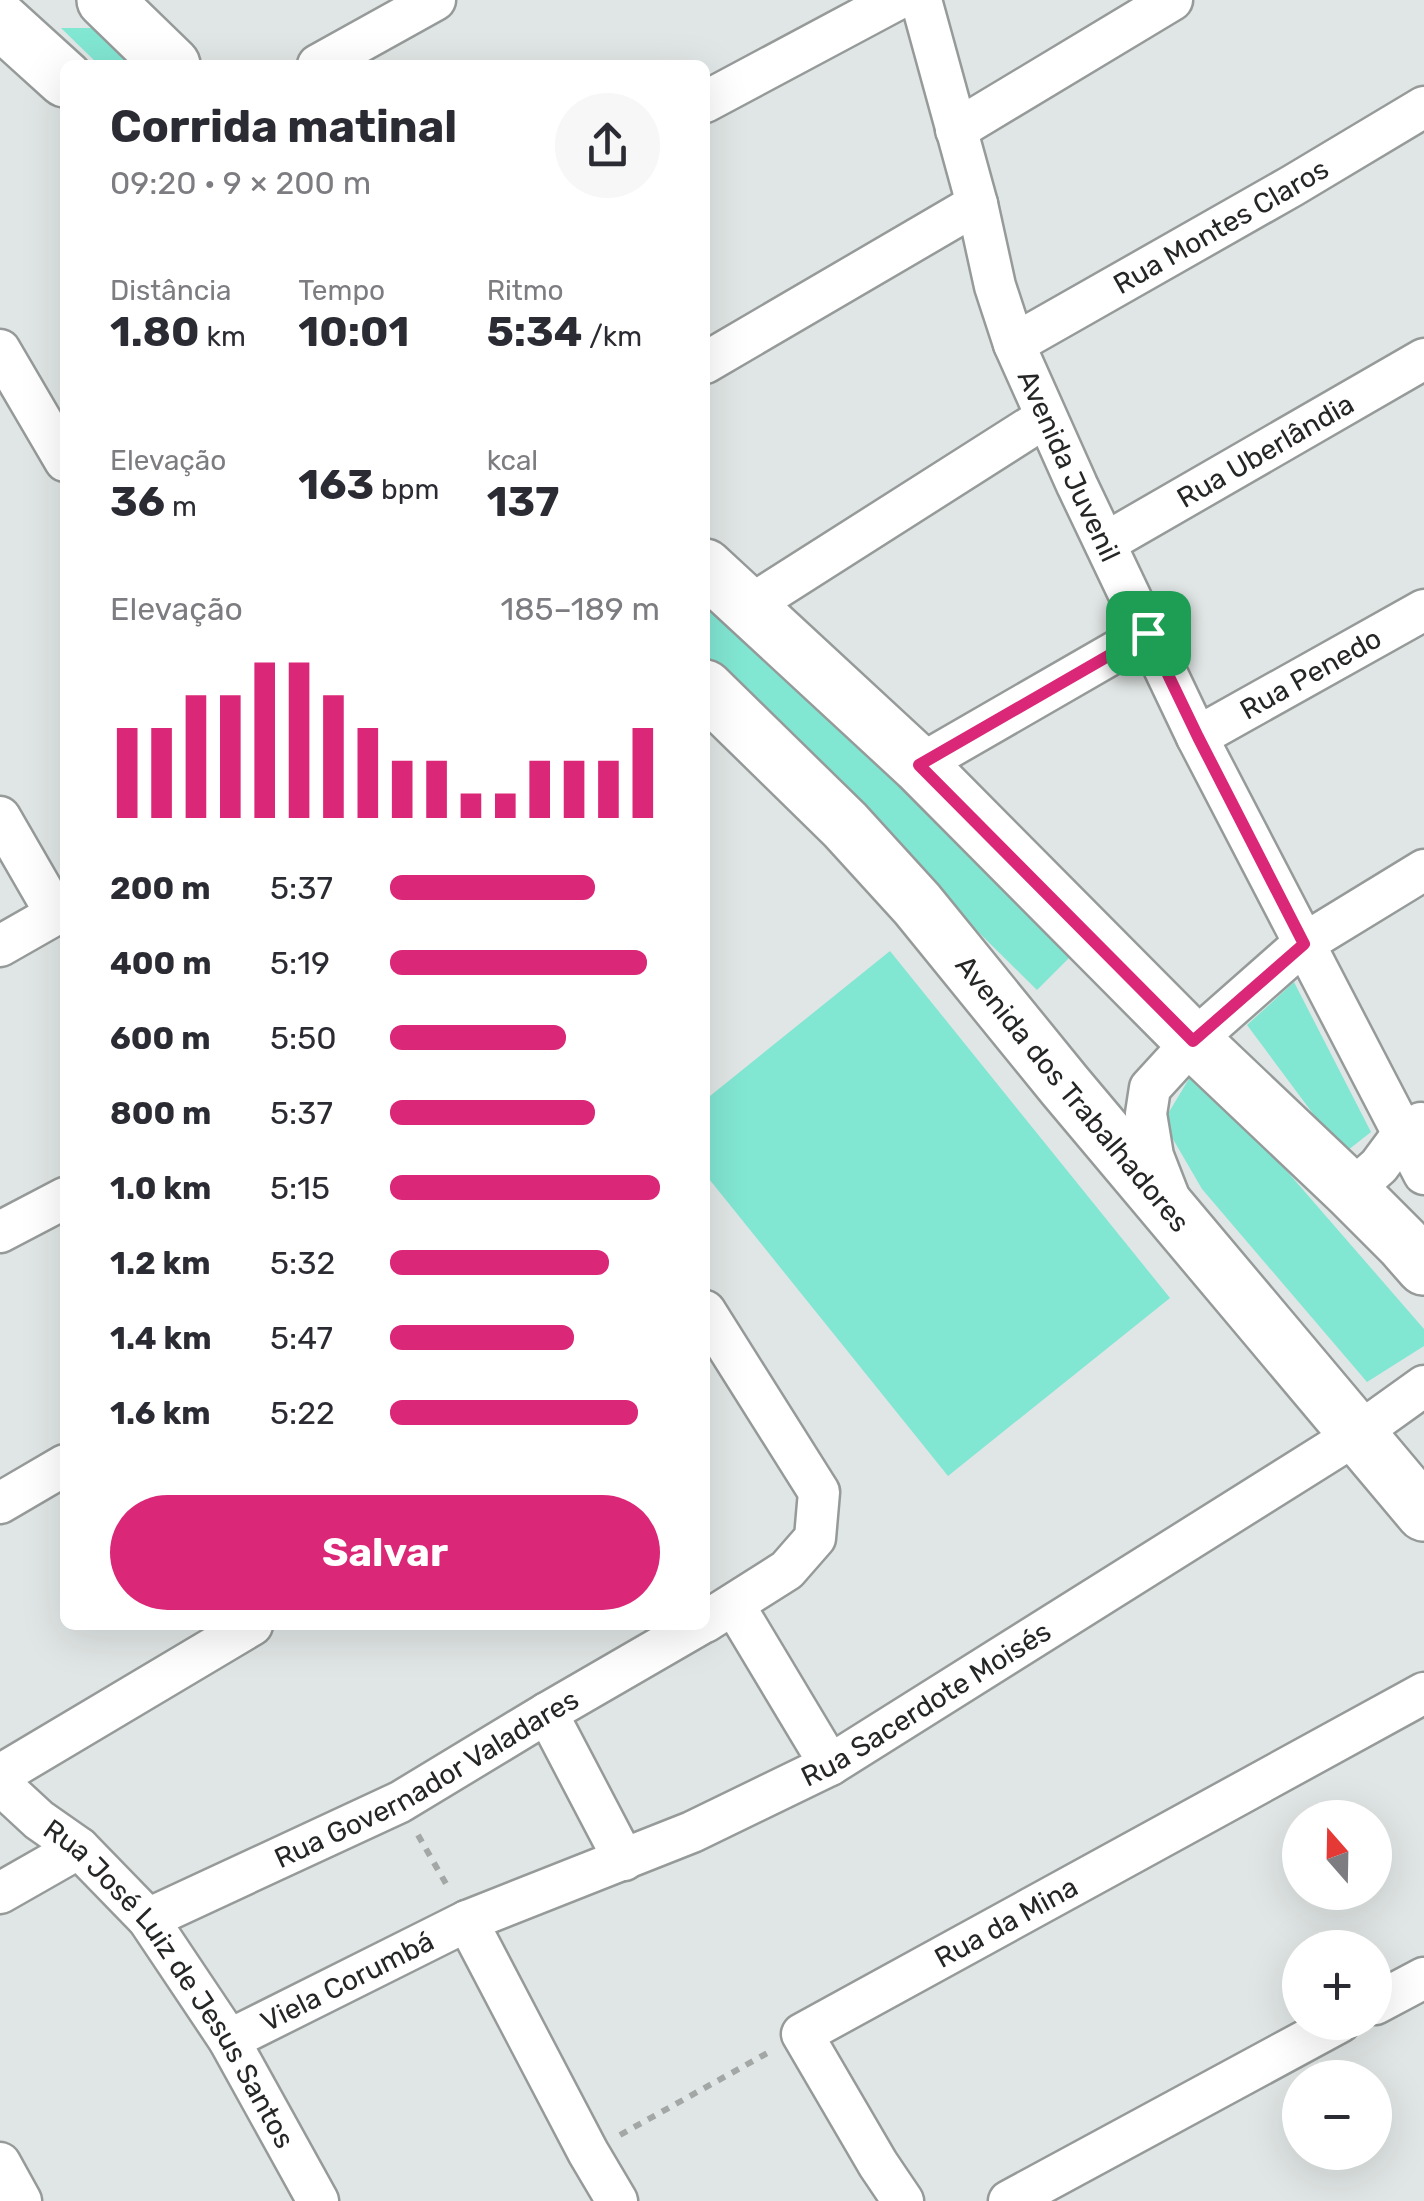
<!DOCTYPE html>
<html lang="pt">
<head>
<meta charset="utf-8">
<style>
  :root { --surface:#fff; --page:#f7f7f7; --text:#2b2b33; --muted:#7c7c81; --accent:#db2777 }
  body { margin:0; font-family:Rubik,sans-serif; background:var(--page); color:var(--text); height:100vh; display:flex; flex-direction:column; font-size:38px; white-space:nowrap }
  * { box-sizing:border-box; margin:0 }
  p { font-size:32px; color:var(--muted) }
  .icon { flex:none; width:55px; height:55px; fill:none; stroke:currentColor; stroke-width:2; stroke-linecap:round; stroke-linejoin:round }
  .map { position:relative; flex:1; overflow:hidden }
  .side { position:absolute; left:60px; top:60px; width:650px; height:1570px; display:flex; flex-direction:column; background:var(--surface); border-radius:15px; box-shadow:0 10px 40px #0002 }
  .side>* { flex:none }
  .needle { width:65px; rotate:340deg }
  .buttons { position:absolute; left:1282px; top:1800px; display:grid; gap:20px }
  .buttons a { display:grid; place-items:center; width:110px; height:110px; border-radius:50%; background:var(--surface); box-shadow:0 10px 40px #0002; font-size:50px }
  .pin { position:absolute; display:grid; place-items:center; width:85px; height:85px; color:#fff; margin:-42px; border-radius:20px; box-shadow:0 5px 15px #0006 }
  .round { display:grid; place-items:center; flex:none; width:105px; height:105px; border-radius:52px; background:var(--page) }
  .head { display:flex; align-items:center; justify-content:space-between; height:170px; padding:0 50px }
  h1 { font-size:45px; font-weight:700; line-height:75px }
  .stats { display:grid; grid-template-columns:repeat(3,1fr); gap:15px; height:170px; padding:10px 50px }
  .stats div { display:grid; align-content:center }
  .stats b { font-size:42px; font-weight:700 }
  .stats small { font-size:28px; font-weight:400 }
  .stats p { font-size:28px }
  .chart { height:280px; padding:20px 50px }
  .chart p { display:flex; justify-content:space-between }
  .chart svg { width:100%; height:180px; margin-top:10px; stroke:var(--accent); stroke-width:6 }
  .button { display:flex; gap:20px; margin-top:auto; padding:20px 50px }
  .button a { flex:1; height:115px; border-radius:60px; background:var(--accent); color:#fff; font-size:40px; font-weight:700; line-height:115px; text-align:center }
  ul { padding:0 50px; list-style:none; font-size:32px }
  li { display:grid; grid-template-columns:160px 120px 1fr; align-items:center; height:75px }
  li i { height:25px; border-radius:12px; background:var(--accent) }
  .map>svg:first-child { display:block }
</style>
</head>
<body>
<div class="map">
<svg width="1424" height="2201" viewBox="0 0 1424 2201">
  <rect width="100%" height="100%" fill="#e0e6e5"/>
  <g fill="#81e6d2">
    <polygon points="61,28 93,28 133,65 99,65"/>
    <polygon points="705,598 1076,951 1037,990 705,662"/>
    <polygon points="890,951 1170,1298 948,1476 705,1174 705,1100"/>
    <polygon points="1294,982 1371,1132 1343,1154 1247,1025"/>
    <polygon points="1190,1077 1232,1108 1424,1329 1424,1346 1367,1382 1202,1189 1163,1122"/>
  </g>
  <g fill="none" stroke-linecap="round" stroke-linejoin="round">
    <defs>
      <g id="street">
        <path id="s1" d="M 921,0 L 977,204 L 995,286 L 1014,344 L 1077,485 L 1197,737 L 1424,1174"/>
        <polyline points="318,65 435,0"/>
        <polyline points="705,102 896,0"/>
        <polyline points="956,130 1172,0"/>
        <path id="s2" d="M 1014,344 L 1292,186 L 1424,107"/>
        <polyline points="0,350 65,461"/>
        <polyline points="705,363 977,204"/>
        <path id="s3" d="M 1105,543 L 1424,359"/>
        <polyline points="749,606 1046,417"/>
        <path id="s4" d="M 1197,737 L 1424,610"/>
        <polyline points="919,765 1148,633"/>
        <polyline points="0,817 56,914"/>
        <polyline points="0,946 65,909"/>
        <polyline points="1351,1191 1379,1166 1402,1135 1421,1123"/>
        <polyline points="1169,1197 1153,1156 1146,1114 1150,1088 1193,1041 1303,944 1424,870"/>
        <polyline points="0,1232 65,1198"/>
        <polyline points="705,1311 819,1492 815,1538 787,1570 705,1622"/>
        <polyline points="0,1503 65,1465"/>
        <polyline points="734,1605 830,1765"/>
        <polyline points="547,1713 624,1860"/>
        <polyline points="0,1775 252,1625"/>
        <path id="s5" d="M 0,1784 L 39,1820 L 79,1848 L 148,1919 L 229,2040 L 318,2201"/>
        <polyline points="0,1893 79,1848"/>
        <path id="s6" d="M 148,1919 L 400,1802 L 547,1713 L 699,1625"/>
        <polyline points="467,1921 588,2152 617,2201"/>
        <polyline points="1375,2004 1424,1978"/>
        <path id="s7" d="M 229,2040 L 467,1921 L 692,1832 L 830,1765 L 1357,1434 L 1424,1386"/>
        <polyline points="0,2163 21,2201"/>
        <path id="s8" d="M 903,2201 L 878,2164 L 802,2034 L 1424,1693"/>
        <polyline points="1009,2201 1340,2022"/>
      </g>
      <g id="secondary">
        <polyline points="105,0 172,65"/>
        <polyline points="0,20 65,79"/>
        <polyline points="705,567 919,765 1193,1041 1351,1191 1403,1243 1424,1267"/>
        <path id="s9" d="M 705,688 L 845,825 L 917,904 L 1065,1086 L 1424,1513"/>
      </g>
    </defs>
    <use href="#street" stroke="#969b9a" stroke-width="45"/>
    <use href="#secondary" stroke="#969b9a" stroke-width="60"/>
    <g stroke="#a3a8a7" stroke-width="6" stroke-dasharray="8 8" stroke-linecap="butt">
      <polyline points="418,1835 449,1889"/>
      <polyline points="620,2135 771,2051"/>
    </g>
    <use href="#street" stroke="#fff" stroke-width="40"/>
    <use href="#secondary" stroke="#fff" stroke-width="55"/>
  </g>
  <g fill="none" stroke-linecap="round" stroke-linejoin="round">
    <defs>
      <polygon id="route" points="1148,633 1198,737 1304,944 1193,1041 919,765"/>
    </defs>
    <use href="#route" stroke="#fff" stroke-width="20"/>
    <use href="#route" stroke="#db2777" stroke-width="12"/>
  </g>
  <g text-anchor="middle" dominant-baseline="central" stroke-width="9" stroke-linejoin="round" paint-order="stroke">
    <g font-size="28" fill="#252726" stroke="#edf3f2">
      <text stroke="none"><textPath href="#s2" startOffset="238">Rua Montes Claros</textPath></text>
      <text stroke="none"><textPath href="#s3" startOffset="185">Rua Uberlândia</textPath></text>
      <text stroke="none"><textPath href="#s1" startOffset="490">Avenida Juvenil</textPath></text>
      <text stroke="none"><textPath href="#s4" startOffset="130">Rua Penedo</textPath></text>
      <text stroke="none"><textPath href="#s9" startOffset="548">Avenida dos Trabalhadores</textPath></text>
      <text stroke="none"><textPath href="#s7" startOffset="775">Rua Sacerdote Moisés</textPath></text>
      <text stroke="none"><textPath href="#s6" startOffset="312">Rua Governador Valadares</textPath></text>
      <text stroke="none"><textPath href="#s8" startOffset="428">Rua da Mina</textPath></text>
      <text stroke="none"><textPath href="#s7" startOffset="132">Viela Corumbá</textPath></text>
      <text stroke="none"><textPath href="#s5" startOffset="265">Rua José Luiz de Jesus Santos</textPath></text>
    </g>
  </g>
</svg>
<div class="buttons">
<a><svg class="needle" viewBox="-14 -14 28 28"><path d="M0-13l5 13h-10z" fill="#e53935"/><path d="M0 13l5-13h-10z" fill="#7c7c81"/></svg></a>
<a>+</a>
<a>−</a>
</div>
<div class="pin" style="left:1148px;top:633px;background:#1e9e55"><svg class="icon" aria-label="arrive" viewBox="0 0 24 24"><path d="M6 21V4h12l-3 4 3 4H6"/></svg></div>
<section class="side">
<div class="head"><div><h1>Corrida matinal</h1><p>09:20 · 9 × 200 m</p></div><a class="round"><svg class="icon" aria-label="share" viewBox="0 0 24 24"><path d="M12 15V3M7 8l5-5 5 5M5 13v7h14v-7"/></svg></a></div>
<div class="stats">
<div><p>Distância</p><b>1.80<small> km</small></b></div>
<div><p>Tempo</p><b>10:01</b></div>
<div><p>Ritmo</p><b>5:34<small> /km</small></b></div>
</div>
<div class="stats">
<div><p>Elevação</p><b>36<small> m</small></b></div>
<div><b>163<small> bpm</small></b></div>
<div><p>kcal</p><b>137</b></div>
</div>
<div class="chart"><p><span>Elevação</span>185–189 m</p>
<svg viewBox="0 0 160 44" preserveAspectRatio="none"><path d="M5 44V22M15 44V22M25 44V14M35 44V14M45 44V6M55 44V6M65 44V14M75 44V22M85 44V30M95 44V30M105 44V38M115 44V38M125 44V30M135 44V30M145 44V30M155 44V22"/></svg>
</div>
<ul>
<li><b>200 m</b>5:37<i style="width:76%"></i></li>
<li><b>400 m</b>5:19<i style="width:95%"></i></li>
<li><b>600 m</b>5:50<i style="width:65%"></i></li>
<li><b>800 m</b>5:37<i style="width:76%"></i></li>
<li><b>1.0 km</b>5:15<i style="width:100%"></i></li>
<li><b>1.2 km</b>5:32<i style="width:81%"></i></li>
<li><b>1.4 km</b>5:47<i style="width:68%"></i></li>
<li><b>1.6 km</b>5:22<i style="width:92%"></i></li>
</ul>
<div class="button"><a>Salvar</a></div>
</section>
</div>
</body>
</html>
